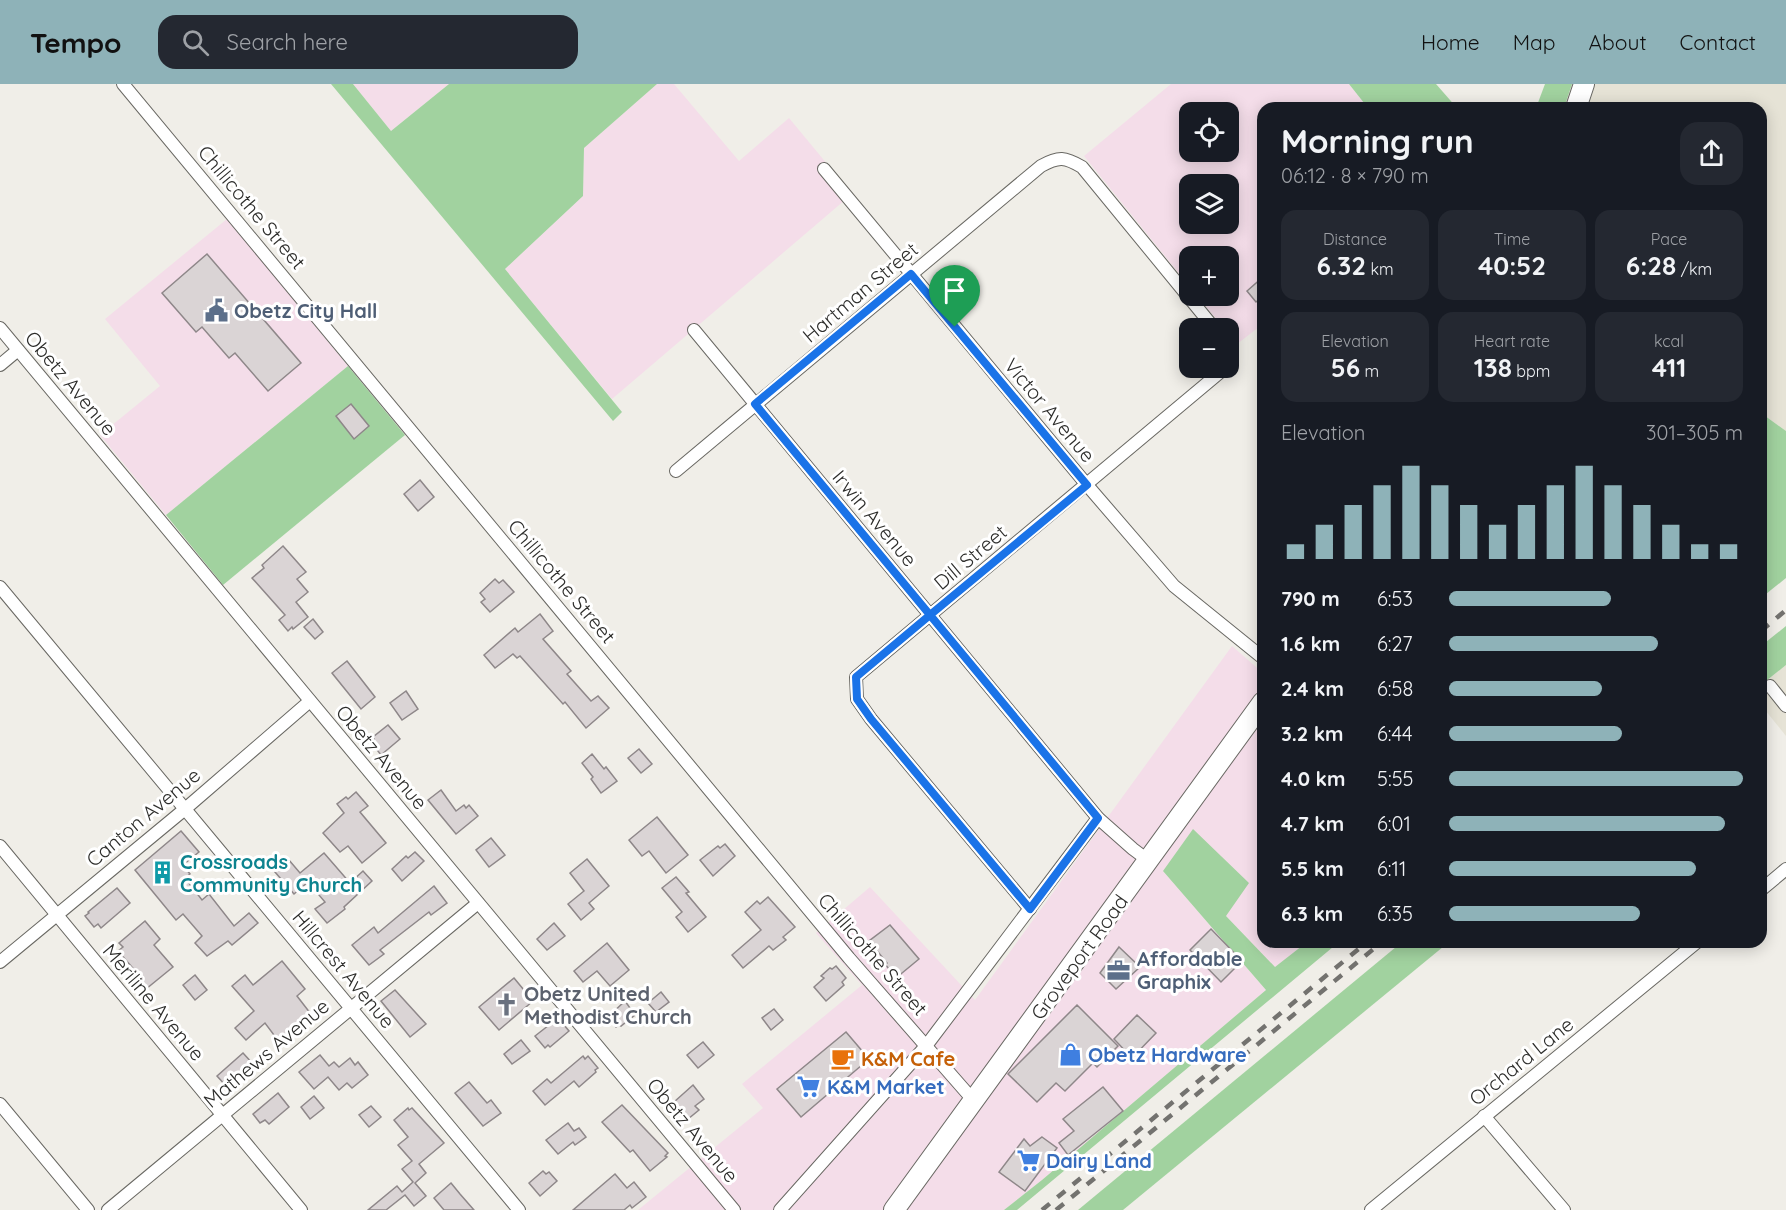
<!DOCTYPE html>
<html lang="en">
<head>
<meta charset="utf-8">
<style>
  :root { --surface:#171b24; --page:#242831; --text:#f1f3f6; --muted:#9ea1a6; --accent:#8eb2b8 }
  body { margin:0; font-family:Quicksand,sans-serif; background:var(--page); color:var(--text); height:100vh; display:flex; flex-direction:column; font-size:22px; white-space:nowrap }
  * { box-sizing:border-box; margin:0 }
  p { font-size:20px; color:var(--muted) }
  .icon { flex:none; width:33px; height:33px; fill:none; stroke:currentColor; stroke-width:2; stroke-linecap:round; stroke-linejoin:round }
  .map { position:relative; flex:1; overflow:hidden }
  .details { position:absolute; left:1257px; top:18px; width:510px; height:846px; display:flex; flex-direction:column; background:var(--surface); border-radius:18px; box-shadow:0 3px 15px #0003 }
  .details>* { flex:none }
  .fabs { position:absolute; left:1179px; top:18px; display:grid; gap:12px }
  .fabs a { display:grid; place-items:center; width:60px; height:60px; border-radius:12px; background:var(--surface); box-shadow:0 3px 15px #0003; font-size:30px }
  .pin { position:absolute; display:grid; place-items:center; width:51px; height:51px; color:#fff; margin:-62px -26px; border-radius:50% 50% 50% 0; rotate:-45deg; box-shadow:0 0 6px #0007 }
  .pin .icon { rotate:45deg }
  .round { display:grid; place-items:center; flex:none; width:63px; height:63px; border-radius:18px; background:var(--page) }
  .headline { display:flex; align-items:center; justify-content:space-between; height:102px; padding:0 24px }
  h1 { font-size:33px; font-weight:800; line-height:45px }
  .stats { display:grid; grid-template-columns:repeat(3,1fr); gap:9px; height:102px; padding:6px 24px }
  .stats div { display:grid; align-content:center; border-radius:15px; background:var(--page); text-align:center }
  .stats b { font-size:26px; font-weight:800 }
  .stats small { font-size:16px; font-weight:400 }
  .stats p { font-size:16px }
  .chart { height:168px; padding:12px 24px }
  .chart p { display:flex; justify-content:space-between }
  .chart svg { width:100%; height:108px; margin-top:6px; stroke:var(--accent); stroke-width:6 }
  ul { padding:0 24px; list-style:none; font-size:20px }
  li { display:grid; grid-template-columns:96px 72px 1fr; align-items:center; height:45px }
  li i { height:15px; border-radius:8px; background:var(--accent) }
  header { display:flex; align-items:center; gap:36px; box-sizing:border-box; height:84px; padding:0 30px; background:var(--accent); color:#111 }
  header strong { font-size:28px }
  nav { display:flex; gap:33px; margin-inline-start:auto; font-size:21px }
  .search { width:420px; height:54px; background:var(--page); display:flex; align-items:center; gap:15px; box-sizing:border-box; padding:0 21px; border-radius:18px; color:var(--muted); font-size:22px }
  .map>svg:first-child { display:block }
</style>
</head>
<body>
<header>
<strong>Tempo</strong>
<div class="search"><svg class="icon" aria-label="search" viewBox="0 0 24 24"><circle cx="10" cy="10" r="6"/><path d="M15 15l6 6"/></svg>Search here</div>
<nav><a>Home</a><a>Map</a><a>About</a><a>Contact</a></nav>
</header>
<div class="map">
<svg width="1786" height="1126" viewBox="0 0 1786 1126">
  <rect width="100%" height="100%" fill="#f0eee8"/>
  <g fill="#f4dde9" fill-rule="evenodd">
    <polygon points="353,0 449,0 391,47"/>
    <polygon points="657,0 674,0 739,77 789,34 852,110 612,315 505,185 583,112 584,64"/>
    <path d="M 1171,0 L 1349,0 L 1368,24 L 1263,24 L 1263,240 L 1237,260 L 1229,250 L 1228,244 L 1224,244 L 1197,212 L 1228,212 L 1228,172 L 1190,172 L 1189,202 L 1084,72 ZM 1190,28 L 1228,28 L 1228,68 L 1190,68 ZM 1190,100 L 1228,100 L 1228,140 L 1190,140 Z"/>
    <polygon points="227,135 348,282 166,431 100,351 160,302 105,235"/>
    <polygon points="1232,562 1263,589 1263,858 1307,858 1275,884 1226,832 1163,787 1266,906 1042,1096 1004,1126 638,1126 763,1024 742,1000 862,901 816,849 870,803 975,916"/>
  </g>
  <g fill="#e6e3d6">
    <polygon points="1572,0 1786,0 1786,347 1761,329 1761,24 1564,24"/>
    <polygon points="1786,581 1786,652 1761,621 1761,601"/>
  </g>
  <g fill="#a1d29f">
    <polygon points="331,0 353,0 391,47 449,0 657,0 584,64 583,112 505,185 622,328 613,337"/>
    <polygon points="1349,0 1436,0 1457,24 1368,24"/>
    <polygon points="1545,0 1572,0 1564,24 1536,24"/>
    <polygon points="348,282 405,351 223,501 166,431"/>
    <polygon points="1761,329 1786,347 1786,494 1761,514"/>
    <polygon points="1786,542 1786,581 1761,601 1761,562"/>
    <polygon points="1193,745 1249,799 1226,832 1275,883 1307,858 1339,858 1017,1126 1004,1126 1042,1096 1266,906 1163,787"/>
    <polygon points="1402,858 1449,858 1123,1126 1078,1126"/>
  </g>
  <g fill="#dad4d5" stroke="#8e8789" stroke-width="1.5">
    <polygon points="207,170 301,279 268,307 235,269 229,274 202,243 196,248 162,209"/>
    <polygon points="1263,193 1263,212 1256,218 1247,207"/>
    <polygon points="351,320 369,342 354,355 336,332"/>
    <polygon points="420,396 434,413 418,427 404,410"/>
    <polygon points="283,462 306,488 297,495 308,508 296,518 308,533 293,545 292,543 288,547 279,536 285,531 252,494 264,484 262,481"/>
    <polygon points="495,495 499,499 503,496 514,508 490,528 481,518 485,515 480,509"/>
    <polygon points="540,530 553,547 543,555 571,587 567,590 591,617 598,612 609,624 586,644 565,618 563,620 520,572 517,574 513,570 495,584 484,571 515,544 518,548"/>
    <polygon points="313,535 323,548 315,555 304,543"/>
    <polygon points="347,577 375,613 361,625 332,589"/>
    <polygon points="406,607 418,625 402,636 390,619"/>
    <polygon points="388,641 400,655 381,671 371,658 374,655 373,653"/>
    <polygon points="639,665 652,680 641,689 628,674"/>
    <polygon points="592,670 604,685 606,683 617,697 601,709 591,695 593,693 582,679"/>
    <polygon points="441,706 456,727 464,721 466,724 469,721 478,732 456,750 428,716"/>
    <polygon points="356,708 368,722 360,728 386,759 362,779 348,762 340,768 323,749 344,729 337,720 346,713 348,715"/>
    <polygon points="657,733 688,771 666,789 649,767 642,772 629,756"/>
    <polygon points="181,747 199,768 183,781 190,790 185,794 202,816 209,810 234,842 249,829 258,839 232,861 228,857 207,872 195,859 202,852 183,830 176,836 135,786"/>
    <polygon points="491,754 505,771 489,783 476,766"/>
    <polygon points="725,760 735,772 713,792 700,776 718,762 720,764"/>
    <polygon points="415,768 424,777 402,797 392,785 406,772 408,774"/>
    <polygon points="324,769 350,799 363,787 372,797 344,823 345,825 327,839 315,825 325,818 308,798 294,810 275,788 289,776 300,789"/>
    <polygon points="587,775 609,802 589,819 594,825 581,836 568,820 584,807 570,789"/>
    <polygon points="676,793 689,808 686,809 706,833 688,848 676,833 682,828 662,804"/>
    <polygon points="434,802 447,819 431,831 429,828 380,866 384,870 369,881 352,861 374,843 378,849"/>
    <polygon points="117,804 130,819 101,844 98,840 94,843 85,832 89,829 88,828"/>
    <polygon points="768,813 795,843 783,853 786,856 773,866 769,862 743,884 732,871 761,846 745,828 757,817 760,820"/>
    <polygon points="145,837 160,855 154,861 173,883 146,905 135,892 138,890 118,867 123,863 119,859"/>
    <polygon points="554,839 565,852 547,866 537,855"/>
    <polygon points="890,841 919,875 896,894 885,880 887,879 869,857"/>
    <polygon points="1211,845 1242,877 1221,898 1190,866"/>
    <polygon points="607,859 629,886 610,902 597,887 583,898 574,887"/>
    <polygon points="1119,863 1140,883 1116,905 1100,889"/>
    <polygon points="282,877 305,905 297,912 314,934 280,959 265,939 246,956 235,944 254,927 232,902 245,891 253,901"/>
    <polygon points="836,882 846,894 842,898 844,901 826,917 814,903 824,894 821,892 830,884 832,885"/>
    <polygon points="195,891 207,906 195,916 183,901"/>
    <polygon points="514,894 533,917 499,946 479,923"/>
    <polygon points="395,906 426,940 410,953 381,917"/>
    <polygon points="661,908 669,918 656,928 648,919"/>
    <polygon points="625,917 635,931 621,942 619,941 616,943 608,933"/>
    <polygon points="1077,921 1118,962 1097,983 1093,979 1065,1007 1056,999 1037,1018 1008,990"/>
    <polygon points="774,925 783,936 771,946 762,934"/>
    <polygon points="1137,931 1156,949 1132,974 1114,955"/>
    <polygon points="558,934 569,947 550,963 548,961 545,964 535,952"/>
    <polygon points="846,948 869,975 801,1033 777,1005"/>
    <polygon points="521,956 530,967 512,980 504,970"/>
    <polygon points="703,958 714,971 698,984 687,971"/>
    <polygon points="243,969 253,980 227,1003 217,992"/>
    <polygon points="320,971 329,982 334,978 339,983 350,974 355,981 358,978 368,991 352,1004 347,999 339,1006 328,993 314,1005 299,988"/>
    <polygon points="583,972 585,975 588,972 598,984 595,986 596,988 579,1003 574,997 545,1021 533,1007 547,995 551,999"/>
    <polygon points="469,998 487,1019 491,1016 501,1029 483,1042 455,1009"/>
    <polygon points="693,1001 704,1015 695,1022 699,1026 688,1035 674,1018"/>
    <polygon points="1103,1003 1123,1027 1068,1071 1059,1059 1074,1047 1063,1035"/>
    <polygon points="278,1009 289,1023 269,1040 265,1036 260,1039 253,1030"/>
    <polygon points="314,1012 324,1024 310,1035 301,1023"/>
    <polygon points="622,1021 668,1069 665,1072 667,1073 650,1087 633,1066 630,1068 602,1038"/>
    <polygon points="371,1022 381,1033 369,1043 359,1031"/>
    <polygon points="408,1024 409,1026 412,1024 444,1059 419,1080 426,1089 415,1099 426,1112 414,1122 405,1111 386,1126 368,1126 397,1102 402,1108 413,1098 402,1085 412,1077 398,1061 408,1053 394,1036"/>
    <polygon points="568,1039 574,1047 579,1044 586,1053 575,1061 573,1058 558,1070 546,1056"/>
    <polygon points="1042,1053 1057,1064 1025,1107 999,1088 1024,1055 1030,1062"/>
    <polygon points="543,1087 546,1090 549,1088 557,1097 540,1112 529,1099"/>
    <polygon points="615,1090 627,1104 634,1098 646,1113 632,1124 630,1121 624,1126 573,1126"/>
    <polygon points="451,1099 460,1110 474,1126 444,1126 434,1114"/>
  </g>
  <g fill="none" stroke-linecap="round" stroke-linejoin="round">
    <defs>
      <g id="street">
        <polyline points="123,0 849,874 974,1017"/>
        <polyline points="824,85 1087,401 1174,502 1263,574"/>
        <polyline points="0,244 734,1126"/>
        <polyline points="694,246 1098,734 1133,765 1149,777"/>
        <polyline points="0,281 18,266"/>
        <path d="M 676,387 L 1041,82 C 1059,72 1065,73 1082,83 L 1214,244"/>
        <polyline points="0,503 519,1126"/>
        <polyline points="1770,602 1786,622"/>
        <polyline points="0,762 301,1126"/>
        <polyline points="1761,806 1786,785"/>
        <polyline points="1030,825 871,635 857,615 856,593 1218,290 1221,284"/>
        <polyline points="0,878 185,725 310,617"/>
        <polyline points="0,1020 88,1126"/>
        <polyline points="1484,1032 1564,1126"/>
        <polyline points="108,1126 478,819"/>
        <polyline points="780,1126 926,962 1098,734"/>
        <polyline points="1371,1126 1697,858"/>
      </g>
      <g id="primary">
        <polyline points="1576,24 1584,0"/>
        <polyline points="894,1126 1263,618"/>
      </g>
    </defs>
    <use href="#street" stroke="#696863" stroke-width="14"/>
    <use href="#primary" stroke="#696863" stroke-width="22"/>
    <use href="#street" stroke="#fff" stroke-width="12"/>
    <use href="#primary" stroke="#fff" stroke-width="20"/>
    <g stroke="#73726f" stroke-width="4.5" stroke-dasharray="10 10" stroke-linecap="butt">
      <polyline points="1761,547 1786,526"/>
      <polyline points="1042,1126 1367,858"/>
      <polyline points="1056,1126 1382,858"/>
    </g>
  </g>
  <g fill="none" stroke-linecap="round" stroke-linejoin="round">
    <defs>
      <polyline id="route" points="955,243 1087,401 930,531 1098,734 1030,825 871,635 857,615 856,593 930,531 755,320 911,190 955,243"/>
    </defs>
    <use href="#route" stroke="#fff" stroke-width="12"/>
    <use href="#route" stroke="#1a73e8" stroke-width="8"/>
  </g>
  <defs>
    <symbol id="civic-bare" viewBox="-9 -9 18 18"><path d="M-.6-6.5H3V-4.5H.6V-3L4-1V1h2V6H-6V1h2V-1L-.6-3ZM-1.2 2.5V6h2.4V2.5Z" fill="#5c6f8a" stroke="#fff" stroke-width="2.5" paint-order="stroke"/></symbol>
    <symbol id="building-bare" viewBox="-9 -9 18 18"><path d="M-4-6H4V6H1V3H-1V6H-4ZM-2.5-4.3h1.7v1.8h-1.7ZM.8-4.3h1.7v1.8H.8ZM-2.5-1h1.7V.8h-1.7ZM.8-1h1.7V.8H.8Z" fill="#0f9aa8" stroke="#fff" stroke-width="2.5" paint-order="stroke"/></symbol>
    <symbol id="office-bare" viewBox="-9 -9 18 18"><path d="M-6-3h4V-5.5h4V-3h4V5H-6ZM-1-4.5V-3h2v-1.5ZM-6 0V1H6V0Z" fill="#5c6f8a" stroke="#fff" stroke-width="2.5" paint-order="stroke"/></symbol>
    <symbol id="church-bare" viewBox="-9 -9 18 18"><path d="M-1.2-6h2.4v3.5h3.3v2.4h-3.3V6h-2.4V-.1h-3.3v-2.4h3.3Z" fill="#6b7280" stroke="#fff" stroke-width="2.5" paint-order="stroke"/></symbol>
    <symbol id="shop-bare" viewBox="-9 -9 18 18"><path d="M-5-2.5h2.3a2.7 3.5 0 0 1 5.4 0H5L5.5 6h-11ZM-1.5-2.5h3a1.5 2.3 0 0 0-3 0Z" fill="#3f7fe0" stroke="#fff" stroke-width="2.5" paint-order="stroke"/></symbol>
    <symbol id="cafe-bare" viewBox="-9 -9 18 18"><path d="M-5.5-4.5H6V0H3Q3 3.5 0 3.5H-2.5Q-5.5 3.5-5.5 0ZM3-3.2v2h1.7v-2ZM-6 4.5H4V6H-6Z" fill="#e8710a" stroke="#fff" stroke-width="2.5" paint-order="stroke"/></symbol>
    <symbol id="supermarket-bare" viewBox="-9 -9 18 18"><path d="M-6-5.5h2.5l.6 2H6L4.5 2H-2.5L-4.4-4H-6ZM-1.5 3.2a1.3 1.3 0 1 0 .1 0ZM3 3.2a1.3 1.3 0 1 0 .1 0Z" fill="#3f7fe0" stroke="#fff" stroke-width="2.5" paint-order="stroke"/></symbol>
  </defs>
  <g fill-rule="evenodd">
    <use href="#civic-bare" x="200" y="210" width="33" height="33"/>
    <use href="#building-bare" x="146" y="772" width="33" height="33"/>
    <use href="#office-bare" x="1102" y="870" width="33" height="33"/>
    <use href="#church-bare" x="490" y="904" width="33" height="33"/>
    <use href="#shop-bare" x="1054" y="954" width="33" height="33"/>
    <use href="#cafe-bare" x="826" y="958" width="33" height="33"/>
    <use href="#supermarket-bare" x="792" y="986" width="33" height="33"/>
    <use href="#supermarket-bare" x="1012" y="1060" width="33" height="33"/>
  </g>
  <g text-anchor="middle" dominant-baseline="central" stroke-width="6" stroke-linejoin="round" paint-order="stroke">
    <g font-size="20" fill="#2d2d2b" stroke="#fff">
      <text transform="translate(252 123) rotate(50)">Chillicothe Street</text>
      <text transform="translate(860 208) rotate(-40)">Hartman Street</text>
      <text transform="translate(71 299) rotate(50)">Obetz Avenue</text>
      <text transform="translate(1050 326) rotate(50)">Victor Avenue</text>
      <text transform="translate(875 434) rotate(50)">Irwin Avenue</text>
      <text transform="translate(970 473) rotate(-40)">Dill Street</text>
      <text transform="translate(562 497) rotate(50)">Chillicothe Street</text>
      <text transform="translate(382 673) rotate(50)">Obetz Avenue</text>
      <text transform="translate(143 733) rotate(-40)">Canton Avenue</text>
      <text transform="translate(873 870) rotate(49)">Chillicothe Street</text>
      <text transform="translate(1079 873) rotate(-54)">Groveport Road</text>
      <text transform="translate(344 885) rotate(50)">Hillcrest Avenue</text>
      <text transform="translate(154 918) rotate(50)">Meriline Avenue</text>
      <text transform="translate(266 969) rotate(-40)">Mathews Avenue</text>
      <text transform="translate(1521 977) rotate(-39)">Orchard Lane</text>
      <text transform="translate(693 1046) rotate(50)">Obetz Avenue</text>
    </g>
    <g font-size="20" font-weight="bold" fill="#4e5e75" stroke="#fff" text-anchor="start">
      <text x="234" y="226">Obetz City Hall</text>
      <text x="1137" y="874">Affordable<tspan x="1137" dy="23">Graphix</tspan></text>
    </g>
    <g font-size="20" font-weight="bold" fill="#0d838f" stroke="#fff" text-anchor="start">
      <text x="180" y="777">Crossroads<tspan x="180" dy="23">Community Church</tspan></text>
    </g>
    <g font-size="20" font-weight="bold" fill="#5b616d" stroke="#fff" text-anchor="start">
      <text x="524" y="909">Obetz United<tspan x="524" dy="23">Methodist Church</tspan></text>
    </g>
    <g font-size="20" font-weight="bold" fill="#366cbe" stroke="#fff" text-anchor="start">
      <text x="1088" y="970">Obetz Hardware</text>
      <text x="827" y="1002">K&amp;M Market</text>
      <text x="1046" y="1076">Dairy Land</text>
    </g>
    <g font-size="20" font-weight="bold" fill="#c56008" stroke="#fff" text-anchor="start">
      <text x="861" y="974">K&amp;M Cafe</text>
    </g>
  </g>
</svg>
<div class="fabs">
<a><svg class="icon" aria-label="locate" viewBox="0 0 24 24"><circle cx="12" cy="12" r="6"/><path d="M12 2v4M12 18v4M2 12h4M18 12h4"/></svg></a>
<a><svg class="icon" aria-label="layers" viewBox="0 0 24 24"><path d="M12 4l9 5-9 5-9-5zM3 14l9 5 9-5"/></svg></a>
<a>+</a>
<a>−</a>
</div>
<div class="pin" style="left:955px;top:243px;background:#1e9e55"><svg class="icon" aria-label="arrive" viewBox="0 0 24 24"><path d="M6 21V4h12l-3 4 3 4H6"/></svg></div>
<section class="details">
<div class="headline"><div><h1>Morning run</h1><p>06:12 · 8 × 790 m</p></div><a class="round"><svg class="icon" aria-label="share" viewBox="0 0 24 24"><path d="M12 15V3M7 8l5-5 5 5M5 13v7h14v-7"/></svg></a></div>
<div class="stats">
<div><p>Distance</p><b>6.32<small> km</small></b></div>
<div><p>Time</p><b>40:52</b></div>
<div><p>Pace</p><b>6:28<small> /km</small></b></div>
</div>
<div class="stats">
<div><p>Elevation</p><b>56<small> m</small></b></div>
<div><p>Heart rate</p><b>138<small> bpm</small></b></div>
<div><p>kcal</p><b>411</b></div>
</div>
<div class="chart"><p><span>Elevation</span>301–305 m</p>
<svg viewBox="0 0 160 44" preserveAspectRatio="none"><path d="M5 44V38M15 44V30M25 44V22M35 44V14M45 44V6M55 44V14M65 44V22M75 44V30M85 44V22M95 44V14M105 44V6M115 44V14M125 44V22M135 44V30M145 44V38M155 44V38"/></svg>
</div>
<ul>
<li><b>790 m</b>6:53<i style="width:55%"></i></li>
<li><b>1.6 km</b>6:27<i style="width:71%"></i></li>
<li><b>2.4 km</b>6:58<i style="width:52%"></i></li>
<li><b>3.2 km</b>6:44<i style="width:59%"></i></li>
<li><b>4.0 km</b>5:55<i style="width:100%"></i></li>
<li><b>4.7 km</b>6:01<i style="width:94%"></i></li>
<li><b>5.5 km</b>6:11<i style="width:84%"></i></li>
<li><b>6.3 km</b>6:35<i style="width:65%"></i></li>
</ul>
</section>
</div>
</body>
</html>
